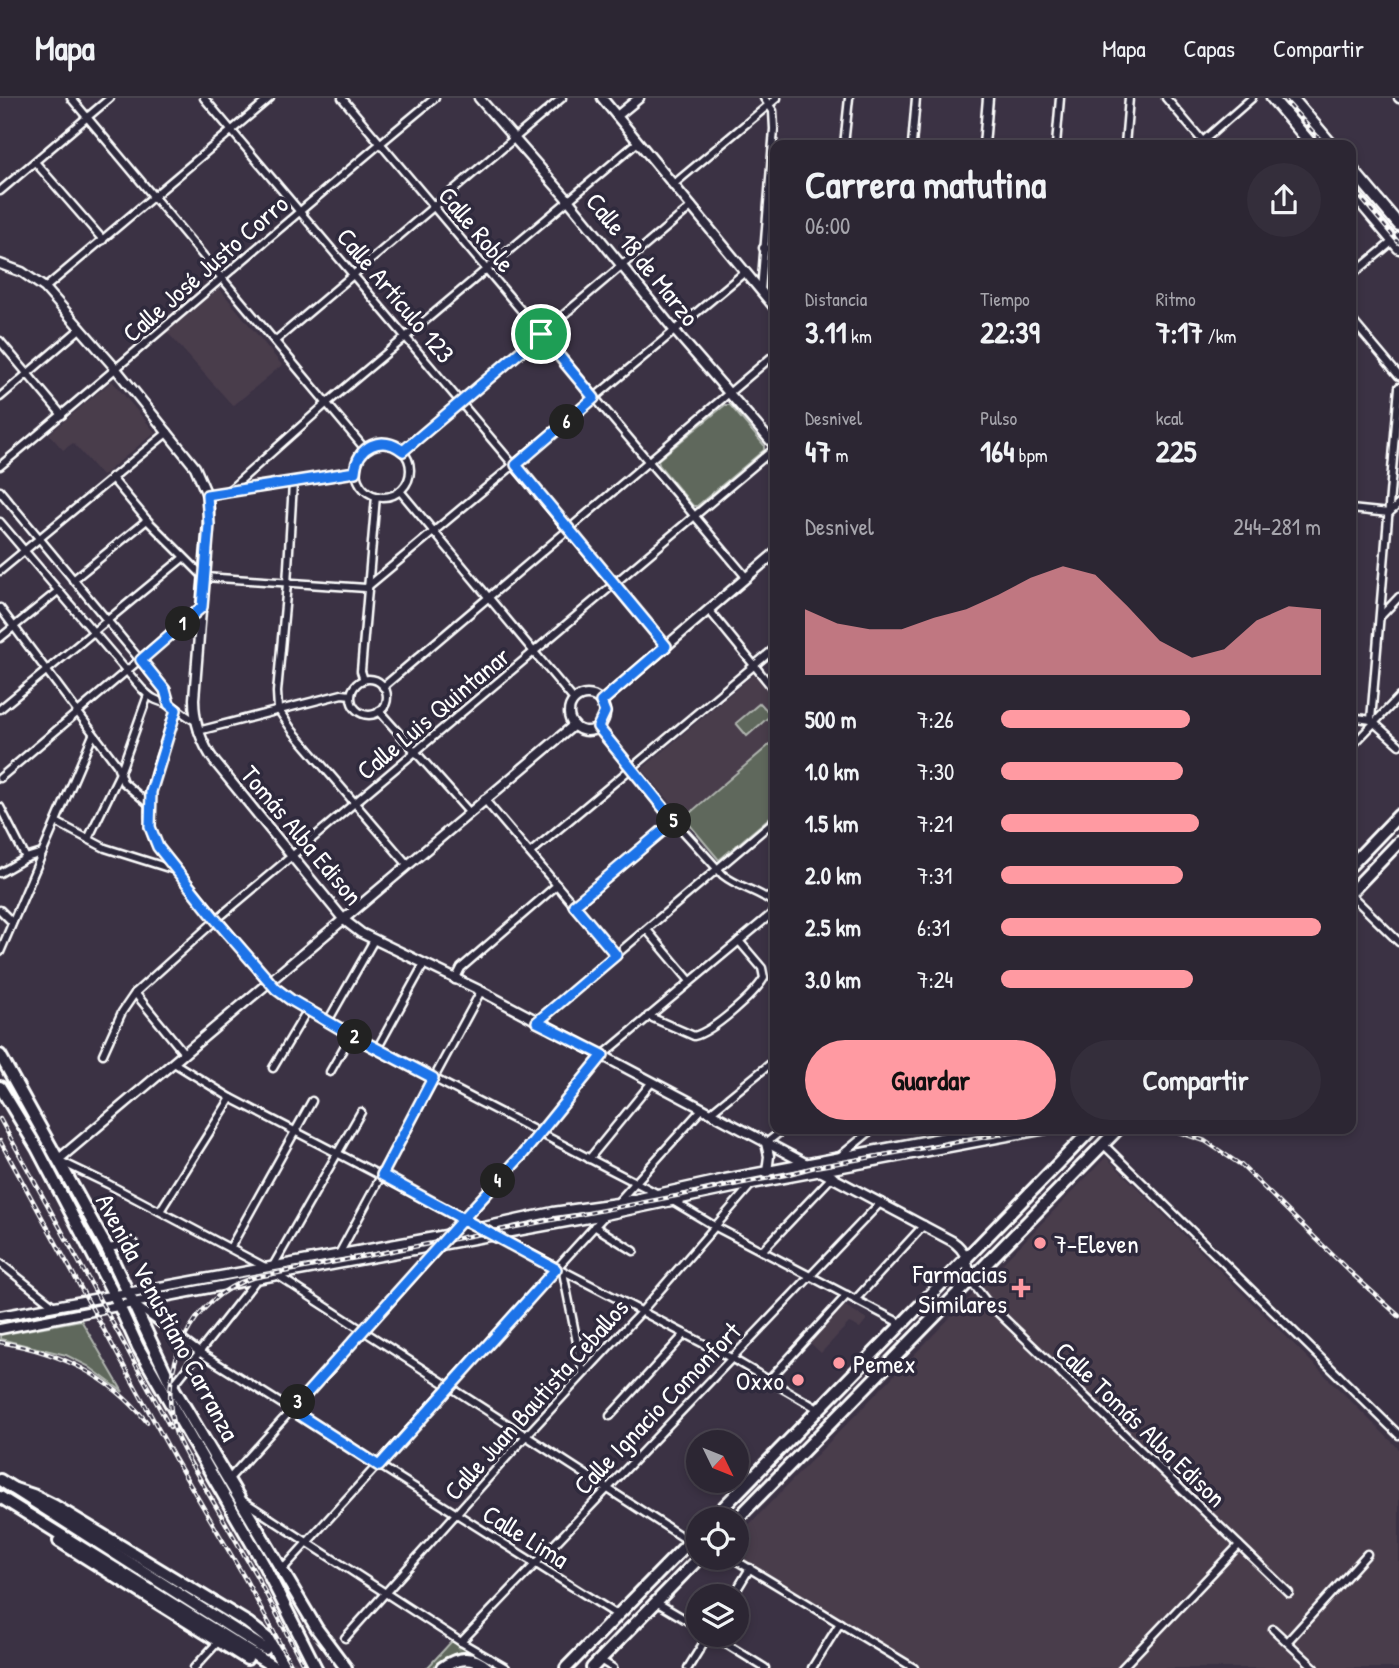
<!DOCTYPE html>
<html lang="es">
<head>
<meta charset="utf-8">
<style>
  :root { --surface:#2c2633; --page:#342e3b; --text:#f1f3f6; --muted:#a6a5ac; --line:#48434e; --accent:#ff9aa2 }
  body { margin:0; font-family:"Patrick Hand",sans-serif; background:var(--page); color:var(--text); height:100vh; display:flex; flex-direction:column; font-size:26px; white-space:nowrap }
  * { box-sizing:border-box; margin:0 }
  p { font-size:23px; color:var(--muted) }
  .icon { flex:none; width:38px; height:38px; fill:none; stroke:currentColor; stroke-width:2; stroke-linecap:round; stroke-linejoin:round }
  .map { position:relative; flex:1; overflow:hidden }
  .drawer { position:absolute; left:770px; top:42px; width:586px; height:994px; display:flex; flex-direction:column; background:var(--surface); border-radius:14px; box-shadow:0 4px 10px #0003,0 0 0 2px var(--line) }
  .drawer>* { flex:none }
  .needle { width:46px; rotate:133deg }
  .buttons { position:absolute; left:686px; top:1332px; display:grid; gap:14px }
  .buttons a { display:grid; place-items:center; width:63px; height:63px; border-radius:50%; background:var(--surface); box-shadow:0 4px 10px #0003,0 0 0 2px var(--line); font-size:35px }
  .pin { position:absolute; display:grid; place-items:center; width:60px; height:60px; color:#fff; margin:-30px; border:4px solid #fff; border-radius:50%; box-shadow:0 2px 7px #0007 }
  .km { position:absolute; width:35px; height:35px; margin:-18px; border-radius:50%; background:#222; color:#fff; font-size:19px; line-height:35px; text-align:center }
  .round { display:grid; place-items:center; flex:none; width:74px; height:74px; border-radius:37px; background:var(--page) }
  .head { display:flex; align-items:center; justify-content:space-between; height:119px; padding:0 35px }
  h1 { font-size:38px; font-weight:700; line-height:52px }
  .figures { display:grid; grid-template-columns:repeat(3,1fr); gap:10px; height:119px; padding:7px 35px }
  .figures div { display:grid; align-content:center }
  .figures b { font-size:30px; font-weight:700 }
  .figures small { font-size:19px; font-weight:400 }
  .figures p { font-size:19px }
  .chart { height:196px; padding:14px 35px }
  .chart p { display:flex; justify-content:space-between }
  .chart svg { width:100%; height:126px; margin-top:7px; fill:var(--accent); opacity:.7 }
  .action { display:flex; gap:14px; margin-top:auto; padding:14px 35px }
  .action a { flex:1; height:80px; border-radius:42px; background:var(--accent); color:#111; font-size:28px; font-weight:700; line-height:80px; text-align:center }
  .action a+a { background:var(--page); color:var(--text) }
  ul { padding:0 35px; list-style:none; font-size:23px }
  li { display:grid; grid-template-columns:112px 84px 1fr; align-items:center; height:52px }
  li i { height:18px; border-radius:9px; background:var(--accent) }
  header { display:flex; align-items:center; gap:42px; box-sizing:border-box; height:98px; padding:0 35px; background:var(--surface); border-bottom:2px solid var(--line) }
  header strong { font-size:33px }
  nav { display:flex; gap:38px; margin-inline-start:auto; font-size:24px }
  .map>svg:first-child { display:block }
</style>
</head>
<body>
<header>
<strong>Mapa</strong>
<nav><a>Mapa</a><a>Capas</a><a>Compartir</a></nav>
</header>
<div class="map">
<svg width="1399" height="1570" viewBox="0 0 1399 1570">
  <defs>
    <pattern id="grass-dots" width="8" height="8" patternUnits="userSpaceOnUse" patternTransform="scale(1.75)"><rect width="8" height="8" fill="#5f685c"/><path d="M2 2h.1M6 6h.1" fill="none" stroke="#777f74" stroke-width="1.8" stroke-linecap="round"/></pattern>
  </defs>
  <rect width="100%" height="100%" fill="#3b3244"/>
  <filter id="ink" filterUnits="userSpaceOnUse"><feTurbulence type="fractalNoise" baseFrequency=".0143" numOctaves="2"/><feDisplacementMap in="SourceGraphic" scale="14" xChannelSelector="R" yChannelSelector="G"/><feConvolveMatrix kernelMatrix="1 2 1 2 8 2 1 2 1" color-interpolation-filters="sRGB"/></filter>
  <g filter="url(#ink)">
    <g fill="#493c4c">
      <polygon points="219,190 282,267 233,308 167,234"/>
      <polygon points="112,283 155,334 102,378 73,345 63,352 49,336"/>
      <polygon points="754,576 775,602 775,642 684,720 642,671"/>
      <polygon points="1106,1059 1399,1351 1399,1570 915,1570 737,1459 737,1439"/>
      <polygon points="842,1206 867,1221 860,1230 849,1225 821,1255 808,1243"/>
    </g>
    <path fill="url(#grass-dots)" stroke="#afb4ae" stroke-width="2" d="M 452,1543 L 484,1562 C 456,1548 452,1570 427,1570 Z"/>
    <g fill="#5f685c" stroke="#afb4ae" stroke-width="2">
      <polygon points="725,307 730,307 764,347 764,352 697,408 693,408 659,367 658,362"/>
      <polygon points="760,605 771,617 747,638 736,625"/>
      <polygon points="775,642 775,715 719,762 684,720"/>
      <polygon points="81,1222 123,1294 88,1268 66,1257 0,1241 0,1237"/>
    </g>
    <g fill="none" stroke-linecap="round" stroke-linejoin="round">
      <polyline stroke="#4f4657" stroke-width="10" stroke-dasharray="10 5" stroke-linecap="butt" points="278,1559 297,1570"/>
      <defs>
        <g id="minor">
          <polyline points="71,0 365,351"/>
          <polyline points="204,0 666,548"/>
          <polyline points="342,0 746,479"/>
          <polyline points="1166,0 1206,47"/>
          <polyline points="1398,0 1399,1"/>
          <polyline points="1203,43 1252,0"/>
          <polyline points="844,47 849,0"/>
          <polyline points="912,47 916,0"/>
          <polyline points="1056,47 1060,0"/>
          <polyline points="1125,47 1129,0"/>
          <polyline points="35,64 103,142"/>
          <polyline points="674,86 777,0"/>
          <polyline points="0,93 110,0"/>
          <polyline points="763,150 775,151"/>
          <polyline points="1351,178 1399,138"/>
          <polyline points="45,190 270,0"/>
          <polyline points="761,193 774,31 773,13 764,0"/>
          <polyline points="1351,221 1399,278"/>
          <polyline points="0,243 62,317"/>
          <polyline points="275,243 562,0"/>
          <polyline points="0,299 81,230"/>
          <circle cx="383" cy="372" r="27"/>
          <polyline points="403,353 692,108"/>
          <path d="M 0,368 C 146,247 288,121 435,0"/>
          <polyline points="111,379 147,422 204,479 366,490 745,174"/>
          <polyline points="293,385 287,486 277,594 278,611 292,632 407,766"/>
          <polyline points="0,393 165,592 169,606"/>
          <polyline points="400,393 574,602"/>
          <polyline points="226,395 327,305 638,44"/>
          <polyline points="207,397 356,374"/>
          <polyline points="1351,411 1389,415 1399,406"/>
          <path d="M 0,424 L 142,591 C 152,601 155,602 168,606 C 177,609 185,618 194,622"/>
          <polyline points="0,473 168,334"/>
          <polyline points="73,482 147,422"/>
          <polyline points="0,510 117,667 123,684 150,707"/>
          <polyline points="709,512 775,593"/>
          <polyline points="1381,518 1399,499"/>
          <polyline points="0,540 58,493"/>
          <circle cx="369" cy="599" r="18"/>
          <polyline points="364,582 361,573 376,398"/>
          <polyline points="383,589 775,256"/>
          <polyline points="0,611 183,460"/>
          <path d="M 176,612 C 165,649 140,696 152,735 C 154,744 160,752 166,759 L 269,884 L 291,902 L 377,951 L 656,1095"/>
          <polyline points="379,613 469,714"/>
          <polyline points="1351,619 1371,622 1399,647"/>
          <polyline points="1371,622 1399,289"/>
          <path d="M 598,629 L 674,723 L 723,777 C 739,790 760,793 775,806"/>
          <polyline points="198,633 342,596 351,597"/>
          <polyline points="1351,649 1399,599"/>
          <polyline points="0,680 202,509"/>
          <polyline points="484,701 616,857"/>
          <polyline points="0,709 26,760"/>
          <polyline points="56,724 105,750 175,772"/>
          <polyline points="88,741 120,675 148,597"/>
          <polyline points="530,755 775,550"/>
          <polyline points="0,775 26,760 42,755"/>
          <polyline points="1351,797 1399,844"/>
          <polyline points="574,808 674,723"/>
          <polyline points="0,812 12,824"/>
          <polyline points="647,832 690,883"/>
          <polyline points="0,854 93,637"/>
          <polyline points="455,882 461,870 557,787"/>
          <polyline points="135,895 184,955"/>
          <path d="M 648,918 L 694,938 C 712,934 754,897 764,880 L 762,870 L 739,843"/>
          <polyline points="328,923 374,842"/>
          <polyline points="537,924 775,722"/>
          <polyline points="377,951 424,866"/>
          <polyline points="103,956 122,914 135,895 216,822 775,350"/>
          <polyline points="174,965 231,1000 731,1260 818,1311"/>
          <polyline points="273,970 308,911"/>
          <polyline points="330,974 351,937"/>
          <polyline points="710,1015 775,962"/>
          <polyline points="766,1045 784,1031"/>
          <polyline points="1103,1046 1399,1337"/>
          <polyline points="589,1061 652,984"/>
          <polyline points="62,1064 108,1086 265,1169"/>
          <polyline points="823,1072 873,1031"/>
          <polyline points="671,1102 716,1129 900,1225"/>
          <polyline points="617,1105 702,1011"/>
          <polyline points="160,1113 231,1000"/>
          <polyline points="594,1128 634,1153"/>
          <polyline points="450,1136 522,1057 603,957 775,813"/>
          <polyline points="107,1150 135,1146"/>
          <polyline points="230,1150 312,1003"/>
          <polyline points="762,1153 833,1078"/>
          <polyline points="339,1156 481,893"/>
          <polyline points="0,1165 54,1208"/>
          <polyline points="273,1168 361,1014"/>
          <polyline points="563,1174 583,1275"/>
          <polyline points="277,1177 690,1444"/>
          <polyline points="970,1182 987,1204 1289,1495"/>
          <polyline points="855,1202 924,1127"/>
          <polyline points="138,1209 199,1254 619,1518"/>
          <polyline points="769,1282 847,1197"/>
          <polyline points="172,1289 257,1181"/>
          <polyline points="610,1318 685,1236"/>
          <polyline points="228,1382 441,1147"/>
          <polyline points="245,1404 461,1544 506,1570"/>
          <polyline points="732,1460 914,1570"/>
          <polyline points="282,1472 605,1117"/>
          <polyline points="733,1498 750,1470"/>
          <polyline points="656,1504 698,1529"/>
          <polyline points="1273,1531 1315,1570"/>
          <polyline points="710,1536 765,1570"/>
          <polyline points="345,1540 525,1339 641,1214 751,1087"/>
          <polyline points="461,1544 881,1104"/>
          <polyline points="1287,1544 1367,1456"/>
          <polyline points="600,1562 613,1570"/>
          <polyline points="194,1570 218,1544"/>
          <polyline points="688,1570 709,1536"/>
          <polyline points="812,1570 840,1525"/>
          <polyline points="1122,1570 1239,1447"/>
        </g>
        <g id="tertiary">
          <polyline points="479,0 569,103 675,233 775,348"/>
          <polyline points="602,0 775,210"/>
          <polyline points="617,18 639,0"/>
          <polyline points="984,47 988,0"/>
          <path d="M 0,166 L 22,174 L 45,190 L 116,271 L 195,369 L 207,397 L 209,412 L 194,601 C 194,625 201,645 215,664 L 344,822 L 361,835 L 481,893 L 952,1143 C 967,1153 968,1165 970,1182"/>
          <circle cx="587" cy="615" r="18"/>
          <polyline points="601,604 775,455"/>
          <polyline points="766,1045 769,1058 767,1074"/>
          <polyline points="59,1061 574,627"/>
          <polyline points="0,1218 451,1136 553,1114 617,1105 725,1081 987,1031"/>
          <polyline points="0,1231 277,1177 605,1117 752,1086 1046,1031"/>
        </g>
        <g id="secondary">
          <polyline points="1272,0 1312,47"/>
          <polyline points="1292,0 1332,47"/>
          <polyline points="1351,70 1399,127"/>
          <polyline points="1351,93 1399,150"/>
        </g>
        <g id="primary">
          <polyline points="1351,767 1399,717"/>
          <polyline points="1351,794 1399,744"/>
          <polyline points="0,957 107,1150 170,1284 317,1531 346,1570"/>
          <polyline points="0,989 37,1050 114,1197 138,1249 264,1467 316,1570"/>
          <polyline points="0,1382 265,1551"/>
          <polyline points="12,1390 33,1397 55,1408 248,1525 268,1541 285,1570"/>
          <polyline points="0,1399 274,1569"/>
          <polyline points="712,1421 1092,1031"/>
          <polyline points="737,1421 1118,1031"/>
          <polyline points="59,1443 247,1561"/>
          <path d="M 442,1570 C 457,1559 472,1557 487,1570"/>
          <polyline points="566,1570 698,1435"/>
          <polyline points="592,1570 699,1460"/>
        </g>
      </defs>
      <use href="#minor" stroke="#fff" stroke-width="11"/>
      <use href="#tertiary" stroke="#fff" stroke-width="13"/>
      <use href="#secondary" stroke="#fff" stroke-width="15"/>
      <use href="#primary" stroke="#fff" stroke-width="16"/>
      <use href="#minor" stroke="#2f2a3d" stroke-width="6"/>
      <use href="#tertiary" stroke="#2f2a3d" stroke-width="8"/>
      <use href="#secondary" stroke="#2f2a3d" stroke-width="10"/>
      <use href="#primary" stroke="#2f2a3d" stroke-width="10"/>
      <defs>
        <g id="rail">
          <polyline points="1283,0 1325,47"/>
          <polyline points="1351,88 1399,145"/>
          <polyline points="0,1021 170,1329"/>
          <polyline points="1170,1031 1205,1043 1241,1067 1349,1173 1399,1218"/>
          <polyline points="0,1043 175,1361 247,1484 293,1570"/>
          <path d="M 0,1244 C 59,1254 109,1277 147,1324"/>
          <polyline points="187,1359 256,1477 305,1570"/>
          <path d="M 191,1367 C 186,1356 178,1344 175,1333 C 157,1272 191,1199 252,1180 L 785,1077 L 815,1069 L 1032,1031"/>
        </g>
      </defs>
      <use href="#rail" stroke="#fff" stroke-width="4.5"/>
      <use href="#rail" stroke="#2f2a3d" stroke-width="2" stroke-dasharray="5" stroke-linecap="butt"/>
    </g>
  </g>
  <g fill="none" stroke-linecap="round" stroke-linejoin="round" filter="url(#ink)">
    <defs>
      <path id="route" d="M 541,236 L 403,353 C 382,336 357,348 355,374 L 207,397 L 209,427 L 202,509 L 141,562 L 165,592 L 169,606 L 176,612 L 151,694 L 150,729 L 158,749 L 216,822 L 276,891 L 291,902 L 351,937 L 433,980 L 382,1077 L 463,1121 L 292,1312 L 379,1368 L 556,1171 L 463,1121 L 522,1057 L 603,957 L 537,924 L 616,857 L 574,807 L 674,723 L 598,629 L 605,614 L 601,604 L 666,548 L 516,367 L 594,300 L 541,236"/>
    </defs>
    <use href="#route" stroke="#fff" stroke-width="14"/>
    <use href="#route" stroke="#1a73e8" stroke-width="9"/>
  </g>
  <g fill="#ff9aa2" stroke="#2f2a3d" stroke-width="2.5">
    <circle cx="1040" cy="1145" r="7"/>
    <path d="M1017.5 1179.5h7v7h7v7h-7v7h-7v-7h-7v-7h7z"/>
    <circle cx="839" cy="1265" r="7"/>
    <circle cx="798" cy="1282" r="7"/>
  </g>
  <g text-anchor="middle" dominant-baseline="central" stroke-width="7" stroke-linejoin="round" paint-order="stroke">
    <g font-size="26" fill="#fff" stroke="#2f2a3d">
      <text transform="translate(477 131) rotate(50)">Calle Roble</text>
      <text transform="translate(643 161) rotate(51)">Calle 18 de Marzo</text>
      <text transform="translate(205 170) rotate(-41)">Calle José Justo Corro</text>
      <text transform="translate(396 197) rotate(50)">Calle Artículo 123</text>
      <text transform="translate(433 615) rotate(-40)">Calle Luis Quintanar</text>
      <text transform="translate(302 737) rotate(50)">Tomás Alba Edison</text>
      <text transform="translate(168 1219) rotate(62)">Avenida Venustiano Carranza</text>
      <text transform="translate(536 1301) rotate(-48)">Calle Juan Bautista Ceballos</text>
      <text transform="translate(657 1310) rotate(-46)">Calle Ignacio Comonfort</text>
      <text transform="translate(1141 1326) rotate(44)">Calle Tomás Alba Edison</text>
      <text transform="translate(526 1438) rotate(32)">Calle Lima</text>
    </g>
    <g font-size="26" fill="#fff" stroke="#2f2a3d" text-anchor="start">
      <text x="1054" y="1145">7-Eleven</text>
      <text x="1007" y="1175" text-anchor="end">Farmacias<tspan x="1007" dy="30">Similares</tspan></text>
      <text x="853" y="1265">Pemex</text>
      <text x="784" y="1282" text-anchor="end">Oxxo</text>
    </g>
  </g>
</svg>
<div class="buttons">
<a><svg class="needle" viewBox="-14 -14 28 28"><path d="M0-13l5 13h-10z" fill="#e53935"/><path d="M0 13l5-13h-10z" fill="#a6a5ac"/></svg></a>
<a><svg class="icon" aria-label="locate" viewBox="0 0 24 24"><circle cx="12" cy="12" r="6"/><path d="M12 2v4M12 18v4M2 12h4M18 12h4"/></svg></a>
<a><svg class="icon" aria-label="layers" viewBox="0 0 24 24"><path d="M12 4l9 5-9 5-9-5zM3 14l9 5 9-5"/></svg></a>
</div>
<div class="pin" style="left:541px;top:236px;background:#1e9e55"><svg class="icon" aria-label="arrive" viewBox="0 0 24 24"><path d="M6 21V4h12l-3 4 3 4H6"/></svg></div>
<b class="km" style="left:183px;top:526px">1</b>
<b class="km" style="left:355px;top:939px">2</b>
<b class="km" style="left:298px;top:1304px">3</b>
<b class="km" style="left:498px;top:1083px">4</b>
<b class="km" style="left:674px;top:723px">5</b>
<b class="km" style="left:567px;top:324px">6</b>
<section class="drawer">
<div class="head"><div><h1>Carrera matutina</h1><p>06:00</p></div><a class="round"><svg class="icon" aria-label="share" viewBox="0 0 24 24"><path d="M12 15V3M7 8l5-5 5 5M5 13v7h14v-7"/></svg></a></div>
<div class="figures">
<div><p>Distancia</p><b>3.11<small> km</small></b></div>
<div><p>Tiempo</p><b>22:39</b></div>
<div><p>Ritmo</p><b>7:17<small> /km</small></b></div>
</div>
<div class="figures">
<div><p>Desnivel</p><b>47<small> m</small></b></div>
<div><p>Pulso</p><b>164<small> bpm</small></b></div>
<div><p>kcal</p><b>225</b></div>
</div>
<div class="chart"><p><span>Desnivel</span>244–281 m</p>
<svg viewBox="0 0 160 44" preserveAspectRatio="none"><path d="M0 44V21L10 26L20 28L30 28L40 24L50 21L60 16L70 10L80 6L90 9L100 20L110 32L120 38L130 35L140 25L150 20L160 21V44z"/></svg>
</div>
<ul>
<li><b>500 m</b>7:26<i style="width:59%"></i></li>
<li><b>1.0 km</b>7:30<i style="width:57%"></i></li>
<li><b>1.5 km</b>7:21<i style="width:62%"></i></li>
<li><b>2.0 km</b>7:31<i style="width:57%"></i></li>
<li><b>2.5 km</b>6:31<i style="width:100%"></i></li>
<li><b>3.0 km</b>7:24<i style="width:60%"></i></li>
</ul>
<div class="action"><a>Guardar</a><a>Compartir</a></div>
</section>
</div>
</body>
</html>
